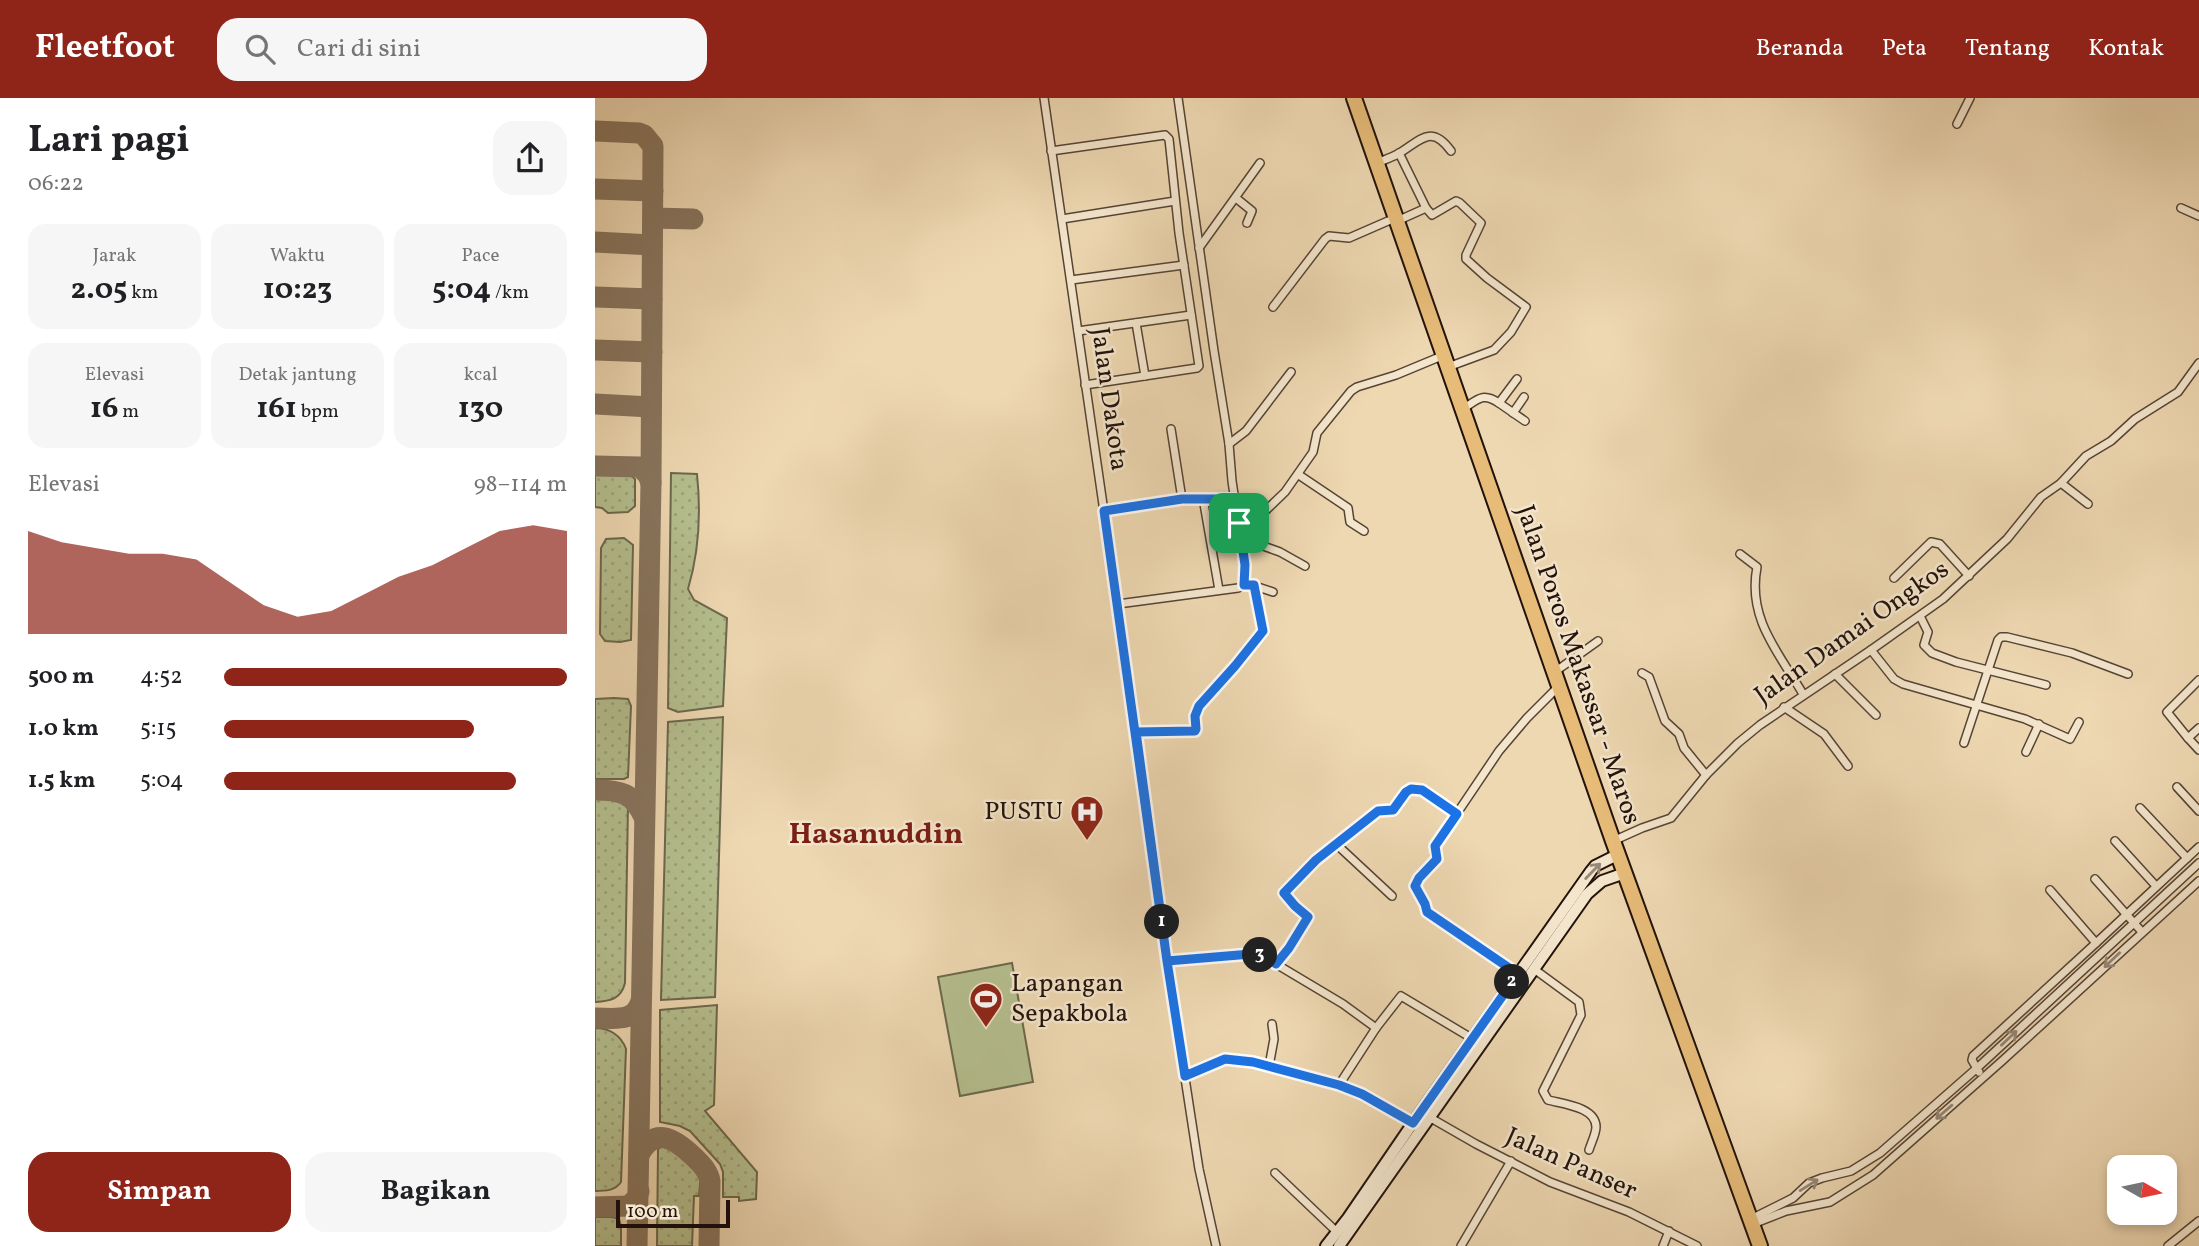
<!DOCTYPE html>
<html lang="id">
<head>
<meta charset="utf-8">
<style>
  :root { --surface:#fff; --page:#f6f6f6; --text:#202124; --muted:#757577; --accent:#8f2418 }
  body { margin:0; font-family:Vollkorn,serif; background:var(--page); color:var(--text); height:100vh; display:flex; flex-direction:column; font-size:26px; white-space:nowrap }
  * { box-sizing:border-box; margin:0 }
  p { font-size:23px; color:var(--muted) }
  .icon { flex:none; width:38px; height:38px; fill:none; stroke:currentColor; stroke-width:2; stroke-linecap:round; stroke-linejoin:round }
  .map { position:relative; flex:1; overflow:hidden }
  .side { display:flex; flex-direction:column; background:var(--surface); width:595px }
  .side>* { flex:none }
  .needle { width:46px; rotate:99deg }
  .tools { position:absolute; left:1512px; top:1057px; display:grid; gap:14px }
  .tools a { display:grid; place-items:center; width:70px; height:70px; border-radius:14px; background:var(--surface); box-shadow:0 4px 10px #0003; font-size:35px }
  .scale { position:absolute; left:21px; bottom:18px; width:114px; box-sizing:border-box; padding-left:7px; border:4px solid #22120b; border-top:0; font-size:19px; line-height:24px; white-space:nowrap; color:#22120b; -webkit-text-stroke:5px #f4e6cd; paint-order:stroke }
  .pin { position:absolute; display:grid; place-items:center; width:60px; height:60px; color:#fff; margin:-30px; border-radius:14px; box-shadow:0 4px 10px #0006 }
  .km { position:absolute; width:35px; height:35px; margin:-18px; border-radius:50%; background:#222; color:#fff; font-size:19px; line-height:35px; text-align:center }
  .round { display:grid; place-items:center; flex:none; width:74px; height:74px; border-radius:21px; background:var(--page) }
  .summary { display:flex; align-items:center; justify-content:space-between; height:119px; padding:0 28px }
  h1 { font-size:38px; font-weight:700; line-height:52px }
  .metrics { display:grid; grid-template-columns:repeat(3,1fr); gap:10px; height:119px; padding:7px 28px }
  .metrics div { display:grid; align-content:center; border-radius:18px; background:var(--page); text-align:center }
  .metrics b { font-size:30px; font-weight:700 }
  .metrics small { font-size:19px; font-weight:400 }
  .metrics p { font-size:19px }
  .chart { height:196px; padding:14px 28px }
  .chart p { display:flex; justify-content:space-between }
  .chart svg { width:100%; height:126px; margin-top:7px; fill:var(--accent); opacity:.7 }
  .cta { display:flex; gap:14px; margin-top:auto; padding:14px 28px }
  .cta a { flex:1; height:80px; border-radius:21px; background:var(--accent); color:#fff; font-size:28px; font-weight:700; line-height:80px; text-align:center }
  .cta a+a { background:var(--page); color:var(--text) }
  ul { padding:0 28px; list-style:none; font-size:23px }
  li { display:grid; grid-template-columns:112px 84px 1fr; align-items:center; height:52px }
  li i { height:18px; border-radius:9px; background:var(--accent) }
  header { display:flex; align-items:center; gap:42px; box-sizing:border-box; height:98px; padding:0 35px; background:var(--accent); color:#fff }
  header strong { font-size:33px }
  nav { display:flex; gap:38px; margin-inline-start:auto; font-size:24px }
  .search { width:490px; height:63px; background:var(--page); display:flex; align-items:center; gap:18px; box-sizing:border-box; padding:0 24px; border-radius:21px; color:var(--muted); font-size:26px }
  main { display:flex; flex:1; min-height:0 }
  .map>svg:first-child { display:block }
</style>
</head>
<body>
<header>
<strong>Fleetfoot</strong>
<div class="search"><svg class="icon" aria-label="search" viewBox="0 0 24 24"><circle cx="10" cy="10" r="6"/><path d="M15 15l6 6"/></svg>Cari di sini</div>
<nav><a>Beranda</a><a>Peta</a><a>Tentang</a><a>Kontak</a></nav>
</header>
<main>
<section class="side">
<div class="summary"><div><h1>Lari pagi</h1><p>06:22</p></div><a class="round"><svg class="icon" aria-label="share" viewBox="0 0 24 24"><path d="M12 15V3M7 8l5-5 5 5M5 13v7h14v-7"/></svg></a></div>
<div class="metrics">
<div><p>Jarak</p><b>2.05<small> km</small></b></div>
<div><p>Waktu</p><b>10:23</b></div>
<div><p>Pace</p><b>5:04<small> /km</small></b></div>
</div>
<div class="metrics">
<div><p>Elevasi</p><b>16<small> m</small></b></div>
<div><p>Detak jantung</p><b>161<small> bpm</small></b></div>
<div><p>kcal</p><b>130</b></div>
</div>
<div class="chart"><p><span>Elevasi</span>98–114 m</p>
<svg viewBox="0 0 160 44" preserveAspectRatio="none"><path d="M0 44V8L10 12L20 14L30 16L40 16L50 18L60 26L70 34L80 38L90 36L100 30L110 24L120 20L130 14L140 8L150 6L160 8V44z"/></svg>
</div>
<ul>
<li><b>500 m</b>4:52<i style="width:100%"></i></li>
<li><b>1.0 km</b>5:15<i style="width:73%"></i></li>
<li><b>1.5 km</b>5:04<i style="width:85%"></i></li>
</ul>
<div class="cta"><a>Simpan</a><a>Bagikan</a></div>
</section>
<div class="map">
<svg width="1604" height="1148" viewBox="0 0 1604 1148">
  <defs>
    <pattern id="grass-dots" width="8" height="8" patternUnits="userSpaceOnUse" patternTransform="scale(1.75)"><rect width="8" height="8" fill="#b5bf8f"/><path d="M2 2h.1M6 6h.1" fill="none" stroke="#9ba37a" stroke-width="1.8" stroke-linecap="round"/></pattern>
  </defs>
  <rect width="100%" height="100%" fill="#eed8b2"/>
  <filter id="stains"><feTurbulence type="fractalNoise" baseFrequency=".00286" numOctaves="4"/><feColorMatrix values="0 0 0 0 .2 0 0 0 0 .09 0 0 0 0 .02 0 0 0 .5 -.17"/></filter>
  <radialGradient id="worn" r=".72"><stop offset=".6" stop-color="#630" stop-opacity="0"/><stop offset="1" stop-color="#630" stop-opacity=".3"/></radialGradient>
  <g fill="url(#grass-dots)" stroke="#6c684d" stroke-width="2">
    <path d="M 0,375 C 14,375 30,371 40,381 L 40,408 L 33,414 L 13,415 L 7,410 L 0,409 Z"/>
    <path d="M 76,375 L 102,376 C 106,414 104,454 93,491 L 99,502 L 132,520 L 128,608 L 83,614 L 73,610 Z"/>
    <polygon points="29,440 38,447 36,542 25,544 10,543 5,536 6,450 11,441"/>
    <polygon points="19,600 33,601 36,608 33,679 29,681 0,681 0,601"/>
    <polygon points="128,619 120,899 66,902 73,624"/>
    <path d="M 0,697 L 22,699 L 33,707 L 30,885 C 26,901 16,903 0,904 Z"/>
    <polygon points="122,907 119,1007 110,1013 162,1074 161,1101 144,1103 144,1099 128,1099 128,1074 125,1066 95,1033 85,1028 65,1024 65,912"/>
    <path d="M 0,930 C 14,930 26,937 31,951 L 26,1084 C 20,1093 10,1093 0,1093 Z"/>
    <path d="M 68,1048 C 83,1052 94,1064 106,1074 L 104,1098 L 99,1098 L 97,1148 L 62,1148 L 63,1051 Z"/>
    <polygon points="0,1119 17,1119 24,1121 26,1128 26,1148 0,1148"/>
  </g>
  <polygon fill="#b5bf8f" stroke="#6c684d" stroke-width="2" points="417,865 438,984 365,998 343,879"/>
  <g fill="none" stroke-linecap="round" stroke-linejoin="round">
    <g stroke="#88755e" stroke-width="21">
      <polyline points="0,33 44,35 49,37 58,48 56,385 42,1148"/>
      <polyline points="0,91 58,93"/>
      <polyline points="58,120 98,121"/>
      <polyline points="0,144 57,147"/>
      <polyline points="0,199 57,201"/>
      <polyline points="0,252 57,254"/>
      <polyline points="0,306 56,309"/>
      <polyline points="0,368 45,369 53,377 56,385"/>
      <path d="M 0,692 C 26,692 38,695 49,719"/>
      <path d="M 0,920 C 19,920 40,925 46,903"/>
      <path d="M 44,1057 C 60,1027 80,1041 99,1059 C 106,1066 113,1072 115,1083 L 114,1148"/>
      <polyline points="0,1109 34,1108 42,1100 44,1093"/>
    </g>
    <defs>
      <g id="street">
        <polyline points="449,0 541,634 572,863 604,1071 621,1148"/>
        <polyline points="1362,26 1375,0"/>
        <polyline points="456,53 570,37 574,41 584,135 604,268 602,270 490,287"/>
        <polyline points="804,55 831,110"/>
        <path d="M 782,65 C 789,62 797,59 803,56 C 825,43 836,25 856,53"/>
        <polyline points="641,100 657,113 652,125"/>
        <polyline points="1586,110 1604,118"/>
        <polyline points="467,121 580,103"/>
        <polyline points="802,123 831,110 837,117 861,103 865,105 886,125 871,157 871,161 892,180 931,209 916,234 899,252 853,269"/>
        <polyline points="604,150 665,65"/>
        <polyline points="476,182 589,167"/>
        <polyline points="678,209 730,141 734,138 754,140 793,123"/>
        <polyline points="541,225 550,278"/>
        <polyline points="483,233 596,217"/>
        <polyline points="904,305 930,323"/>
        <path d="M 868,311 C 883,301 888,294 904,305 L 922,281"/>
        <polyline points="918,315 929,299"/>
        <polyline points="576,331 587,401"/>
        <polyline points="634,346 651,333 696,274"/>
        <polyline points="704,377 753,410 755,424 769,433"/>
        <polyline points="1466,385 1493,406"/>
        <polyline points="608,400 624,492"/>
        <polyline points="509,413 587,401 640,401"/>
        <polyline points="644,425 665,418 690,394 718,354 722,335 756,293 762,289 801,277 842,260"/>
        <polyline points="646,440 685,454 710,468"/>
        <path d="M 1145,456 L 1162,469 C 1152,521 1184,555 1208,596"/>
        <polyline points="1299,480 1336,444 1345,446 1374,478"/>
        <polyline points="657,487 678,494"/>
        <polyline points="523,506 643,490 649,487 651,477 637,383 634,346 619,253 583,0"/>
        <polyline points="1325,518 1333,534 1329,547 1337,555 1361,564 1451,587"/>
        <polyline points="1276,552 1299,581 1308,586 1430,621 1475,641 1484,624"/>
        <polyline points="961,573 1003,543"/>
        <polyline points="1047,575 1054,579 1070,623 1084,636 1089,650 1111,677"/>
        <polyline points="1240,576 1281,617"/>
        <polyline points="1189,609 1229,636 1253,668"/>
        <polyline points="1604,630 1593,640 1604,652"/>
        <polyline points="541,634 597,633 602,631 600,618 604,608 640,568 668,532 659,487"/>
        <polyline points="1593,640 1572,614 1604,582"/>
        <polyline points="1369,645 1403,542 1406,539 1412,539 1477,555 1533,576"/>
        <polyline points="1431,654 1444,626"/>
        <polyline points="1582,689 1604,713"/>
        <polyline points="1545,710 1592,760"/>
        <polyline points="1018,743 1047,730 1076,720 1111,677 1143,645 1165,627 1276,552 1348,501 1412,441 1446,399 1466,385 1491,358 1516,343 1540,321 1583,294 1604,265"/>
        <polyline points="1520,743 1561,788"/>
        <polyline points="740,745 783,713 798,712 811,694 815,691 827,692 862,716"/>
        <polyline points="1500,781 1547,834"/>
        <polyline points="1455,792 1501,845 1604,749"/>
        <polyline points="572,863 656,855 674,859 681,866 694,850 713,819 700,808 689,795 740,745 797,798"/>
        <polyline points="681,866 748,906 781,930 806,898 878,941"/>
        <path d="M 939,871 L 984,904 L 986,917 L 948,993 L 953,1002 C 968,1006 1001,1009 1001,1029 C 1001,1036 996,1045 994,1052"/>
        <polyline points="923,876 832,814 830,806 820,788 824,780 842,761 839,755 840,748 904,653 932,620 959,593"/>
        <polyline points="674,968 679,941 677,926"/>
        <polyline points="1384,974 1377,962 1378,958 1501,845"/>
        <polyline points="590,978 630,961 658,964 740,985 767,997 818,1025"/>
        <polyline points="744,987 781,930"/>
        <polyline points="834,1019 881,1046 955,1084 1034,1114 1102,1148"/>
        <polyline points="680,1075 742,1134"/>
        <polyline points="1156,1121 1198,1100 1214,1085 1227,1080 1256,1073 1285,1055 1381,971 1604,765"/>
        <polyline points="1158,1126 1191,1113 1235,1104 1278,1077 1407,963 1604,783"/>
        <polyline points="866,1148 916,1063"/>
        <polyline points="1068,1148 1074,1133"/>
        <polyline points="1573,1148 1604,1123"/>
      </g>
      <g id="secondary">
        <polyline points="731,1148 753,1120 818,1025 996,773 1000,768 1024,756"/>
        <polyline points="744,1148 992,796 1007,783 1030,775"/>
      </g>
      <polyline id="highway" points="759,0 1018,743 1165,1148"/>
    </defs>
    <use href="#street" stroke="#554435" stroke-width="10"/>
    <use href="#secondary" stroke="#22120b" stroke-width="14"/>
    <use href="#highway" stroke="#22120b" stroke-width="18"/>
    <use href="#street" stroke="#f4e6cd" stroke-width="7"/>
    <use href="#secondary" stroke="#f4e6cd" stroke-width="10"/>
    <use href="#highway" stroke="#e7bc79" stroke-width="14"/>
  </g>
  <defs><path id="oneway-shaft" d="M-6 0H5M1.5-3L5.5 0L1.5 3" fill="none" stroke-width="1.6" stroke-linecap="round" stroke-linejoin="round" transform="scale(1.75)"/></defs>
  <g stroke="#968776">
    <use href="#oneway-shaft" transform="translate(998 773) rotate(-46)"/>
    <use href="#oneway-shaft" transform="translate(1517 862) rotate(137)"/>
    <use href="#oneway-shaft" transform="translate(1414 940) rotate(-43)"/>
    <use href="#oneway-shaft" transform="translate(1349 1014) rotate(139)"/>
    <use href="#oneway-shaft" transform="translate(1214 1087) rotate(-32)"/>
  </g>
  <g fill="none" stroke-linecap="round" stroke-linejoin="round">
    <defs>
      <polyline id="route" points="644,425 640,401 587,401 509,413 572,863 590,978 630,961 658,964 744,987 767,996 818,1025 923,876 832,814 830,806 820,788 824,780 842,761 840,748 862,716 827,692 816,691 811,694 798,712 783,713 721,762 689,795 700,808 713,819 694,850 681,866 674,859 656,856 572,863 541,634 600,633 601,631 600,618 604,608 640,568 668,533 659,487 649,487 650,467 644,425"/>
    </defs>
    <use href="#route" stroke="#fff" stroke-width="14"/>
    <use href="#route" stroke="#1a73e8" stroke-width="9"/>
  </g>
  <defs>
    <symbol id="hospital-pin" viewBox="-11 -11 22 30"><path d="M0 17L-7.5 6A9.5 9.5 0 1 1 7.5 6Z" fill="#8f2418" stroke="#f4e6cd"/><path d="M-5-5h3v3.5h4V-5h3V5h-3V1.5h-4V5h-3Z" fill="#fff"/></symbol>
    <symbol id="stadium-pin" viewBox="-11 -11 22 30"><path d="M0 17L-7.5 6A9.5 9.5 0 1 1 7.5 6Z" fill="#8f2418" stroke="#f4e6cd"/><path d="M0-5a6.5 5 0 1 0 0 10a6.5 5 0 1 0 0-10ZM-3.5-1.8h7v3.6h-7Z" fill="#fff"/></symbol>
  </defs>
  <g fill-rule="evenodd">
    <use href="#hospital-pin" x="473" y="695" width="38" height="52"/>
    <use href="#stadium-pin" x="372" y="882" width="38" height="52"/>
  </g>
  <g text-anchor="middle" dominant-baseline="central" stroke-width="5" stroke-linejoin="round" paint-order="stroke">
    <g font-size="26" fill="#22120b" stroke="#f4e6cd">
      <text transform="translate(514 301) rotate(82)">Jalan Dakota</text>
      <text transform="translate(1257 535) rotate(-35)">Jalan Damai Ongkos</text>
      <text transform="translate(983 567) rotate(71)">Jalan Poros Makassar - Maros</text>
      <text transform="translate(976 1066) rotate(24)">Jalan Panser</text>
    </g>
    <g font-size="26" fill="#22120b" stroke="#f4e6cd" text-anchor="end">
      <text x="468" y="714">PUSTU</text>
      <text x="416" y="886" text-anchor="start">Lapangan<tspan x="416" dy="30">Sepakbola</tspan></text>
    </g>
    <g font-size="30" font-weight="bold" fill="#7a1f14" stroke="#f4e6cd">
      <text x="281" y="737">Hasanuddin</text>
    </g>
  </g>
  <rect width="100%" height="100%" filter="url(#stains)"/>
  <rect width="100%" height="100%" fill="url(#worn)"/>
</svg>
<div class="tools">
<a><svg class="needle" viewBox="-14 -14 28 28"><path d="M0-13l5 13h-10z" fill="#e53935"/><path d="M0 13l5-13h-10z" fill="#757577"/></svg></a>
</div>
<div class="scale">100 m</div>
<div class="pin" style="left:644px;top:425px;background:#1e9e55"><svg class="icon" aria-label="arrive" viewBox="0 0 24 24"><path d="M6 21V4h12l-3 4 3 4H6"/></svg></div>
<b class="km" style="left:567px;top:824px">1</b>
<b class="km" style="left:917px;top:884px">2</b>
<b class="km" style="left:665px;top:857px">3</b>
</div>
</main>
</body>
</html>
